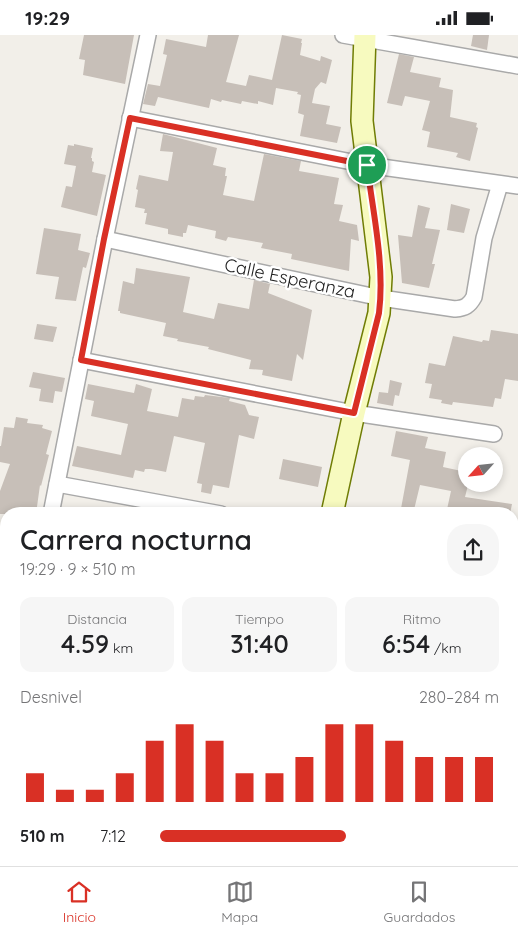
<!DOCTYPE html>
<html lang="es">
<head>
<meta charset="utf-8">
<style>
  :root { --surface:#fff; --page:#f6f6f6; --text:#202124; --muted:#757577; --line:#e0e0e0; --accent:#d93025 }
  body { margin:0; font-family:Quicksand,sans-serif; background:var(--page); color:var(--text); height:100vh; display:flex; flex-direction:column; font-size:19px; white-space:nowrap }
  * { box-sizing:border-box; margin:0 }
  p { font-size:16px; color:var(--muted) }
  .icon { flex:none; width:28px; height:28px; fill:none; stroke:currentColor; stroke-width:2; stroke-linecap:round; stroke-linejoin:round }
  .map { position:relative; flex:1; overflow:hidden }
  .side { position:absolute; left:0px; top:472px; width:519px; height:359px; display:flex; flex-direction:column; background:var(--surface); border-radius:20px 20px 0 0; box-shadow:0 2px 8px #0003 }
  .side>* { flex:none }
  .needle { width:32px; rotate:243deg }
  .controls { position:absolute; left:458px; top:412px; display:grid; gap:10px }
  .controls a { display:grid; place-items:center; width:45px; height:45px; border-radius:50%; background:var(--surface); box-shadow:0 2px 8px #0003; font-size:25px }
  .pin { position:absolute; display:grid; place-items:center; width:42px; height:42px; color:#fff; margin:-21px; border:2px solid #fff; border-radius:50%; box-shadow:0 1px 5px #0007 }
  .round { display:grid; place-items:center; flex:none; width:52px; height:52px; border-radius:20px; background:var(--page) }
  .overview { display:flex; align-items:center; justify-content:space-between; height:85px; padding:0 20px }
  h1 { font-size:28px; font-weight:600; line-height:38px }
  .figures { display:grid; grid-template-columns:repeat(3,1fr); gap:8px; height:85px; padding:5px 20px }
  .figures div { display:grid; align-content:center; border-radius:12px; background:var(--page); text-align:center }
  .figures b { font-size:25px; font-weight:600 }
  .figures small { font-size:14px; font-weight:400 }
  .figures p { font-size:14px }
  .chart { height:140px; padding:10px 20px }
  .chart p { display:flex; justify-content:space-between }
  .chart svg { width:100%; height:90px; margin-top:5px; stroke:var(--accent); stroke-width:6 }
  ul { padding:0 20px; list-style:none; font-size:16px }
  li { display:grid; grid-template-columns:80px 60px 1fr; align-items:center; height:38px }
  li i { height:12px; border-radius:6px; background:var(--accent) }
  .status { display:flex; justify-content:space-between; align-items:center; height:35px; padding:0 25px; background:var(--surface); direction:ltr }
  .status svg { height:14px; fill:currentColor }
  .menu { display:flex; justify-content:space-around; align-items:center; height:70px; border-top:1px solid var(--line); background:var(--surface); font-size:14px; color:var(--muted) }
  .menu a { display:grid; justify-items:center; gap:2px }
  .menu .current { color:var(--accent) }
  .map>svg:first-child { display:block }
</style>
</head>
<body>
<div class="status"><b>19:29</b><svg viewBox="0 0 49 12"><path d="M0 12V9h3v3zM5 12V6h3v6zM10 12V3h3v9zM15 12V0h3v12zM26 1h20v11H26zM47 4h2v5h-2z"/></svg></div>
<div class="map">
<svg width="518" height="831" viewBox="0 0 518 831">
  <rect width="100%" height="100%" fill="#f2efe9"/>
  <g fill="#c7bfb8">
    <polygon points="84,0 134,0 125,49 83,40 85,25 79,24"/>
    <polygon points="208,0 239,0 226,47 246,51 249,40 272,45 282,0 302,4 301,8 302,8 300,20 320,26 321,21 332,25 326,49 321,47 315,54 312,68 330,71 326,89 341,92 337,108 300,101 304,80 298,78 301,60 297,59 298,57 276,53 273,70 258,66 258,69 242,66 241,69 222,65 221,67 211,64 209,73 158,62 155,71 143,69 148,49 160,51 167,20 163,19 166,4 206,12"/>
    <polygon points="473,0 489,0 487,15 471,11"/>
    <polygon points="399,19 414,22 410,37 441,43 439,52 453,55 450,82 477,88 476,92 478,93 470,126 456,122 458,118 427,112 430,97 422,95 430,66 405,61 402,71 387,68"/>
    <polygon points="163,99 217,113 213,130 226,133 225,141 227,141 223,160 254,166 264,119 301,126 299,136 339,143 334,169 343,170 339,186 357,190 359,206 351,204 349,236 291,224 292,219 261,213 263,208 228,202 226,206 215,203 216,196 188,190 186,198 183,198 183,202 168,199 168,194 145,189 147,178 144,178 145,174 135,172 138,155 136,154 139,140 168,146 173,117 160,116"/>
    <polygon points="74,109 93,113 91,123 92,123 92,126 94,127 92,137 106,140 97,181 61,172 66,151 72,152 76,131 64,129 68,110 74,111"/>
    <polygon points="451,169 470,174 464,198 447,195"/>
    <polygon points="418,170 430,173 425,193 440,195 432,229 435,229 429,253 402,248 398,200 412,202"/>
    <polygon points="44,193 81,199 78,215 90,218 86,233 83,232 76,266 55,264 59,242 36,239"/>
    <polygon points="136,233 190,242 183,277 214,284 218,268 249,274 254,245 270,249 268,258 312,275 303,325 297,319 292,346 262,340 263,335 249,334 251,325 208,314 209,312 177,306 178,304 163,301 166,288 120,278 120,276 118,276 123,246 134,249"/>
    <polygon points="37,289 57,292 53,307 34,304"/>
    <polygon points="491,295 518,299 518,346 505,344 501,364 495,363 493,372 453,367 452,370 441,368 442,365 429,363 432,349 425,348 429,328 445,331 453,301 482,307 483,305 489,306"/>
    <polygon points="33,337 65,343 62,357 55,356 53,368 39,366 41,354 29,352"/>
    <polygon points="390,345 402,348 399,361 395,360 393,371 377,368 379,357 388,358"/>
    <polygon points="88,349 134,358 136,349 152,354 147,376 178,382 182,363 194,365 195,361 204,362 205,360 230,363 229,366 245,370 249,380 259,382 254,404 239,400 229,453 213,450 211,459 201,457 202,449 197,448 205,408 174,401 166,437 151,434 145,434 144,437 135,435 133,443 72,431 77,411 121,420 128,389 91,381 94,366 85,364"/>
    <polygon points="16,382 28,384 27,388 43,390 42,393 52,396 46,419 49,420 41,451 40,450 36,479 0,479 0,456 10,429 0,427 0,411 1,411 4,392 14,393"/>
    <polygon points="396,396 428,402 425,413 446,417 443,432 466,437 466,450 468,450 465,462 512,469 510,479 480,479 460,476 459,479 446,479 451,456 420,450 413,479 400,479 410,425 391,421"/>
    <polygon points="283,424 322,432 318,452 279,444"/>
  </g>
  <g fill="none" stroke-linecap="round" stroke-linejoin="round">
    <defs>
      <g id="street">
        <polyline points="343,0 518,31"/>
        <polyline points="130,83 367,130 518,151"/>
        <path d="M 105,204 L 381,263 L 455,274 C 465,273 469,271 474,262 L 484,203 L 500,149"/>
        <polyline points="81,325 354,378 494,399"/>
        <polyline points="57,449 221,479"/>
        <polyline points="51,479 105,204 148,0"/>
        <polyline points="512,663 518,663"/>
        <polyline points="0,738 6,707"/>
        <polyline points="512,787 518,788"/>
        <polyline points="0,809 6,810"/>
        <polyline points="79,825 108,831"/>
      </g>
      <g id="secondary">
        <polyline points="332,479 354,378 379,278 381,242 362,86 365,0"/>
        <polyline points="259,831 260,825"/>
      </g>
    </defs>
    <use href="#street" stroke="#a9a9a9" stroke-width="18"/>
    <use href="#secondary" stroke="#707d05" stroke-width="24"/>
    <use href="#street" stroke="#fff" stroke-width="15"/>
    <use href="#secondary" stroke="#f7fabf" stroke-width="21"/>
  </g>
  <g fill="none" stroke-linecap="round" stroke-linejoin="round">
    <defs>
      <path id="route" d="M 130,83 L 367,130 C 373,178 385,230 379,278 L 354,378 L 81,325 L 104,204 Z"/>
    </defs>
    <use href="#route" stroke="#fff" stroke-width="10"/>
    <use href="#route" stroke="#d93025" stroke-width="6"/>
  </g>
  <g text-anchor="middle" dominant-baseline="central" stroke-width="5" stroke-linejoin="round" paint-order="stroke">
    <g font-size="18" fill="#222" stroke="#fff">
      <text transform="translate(290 243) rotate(12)">Calle Esperanza</text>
    </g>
  </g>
</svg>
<div class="controls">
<a><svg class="needle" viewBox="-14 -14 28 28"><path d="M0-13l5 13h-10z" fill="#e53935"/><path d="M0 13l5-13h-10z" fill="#757577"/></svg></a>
</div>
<div class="pin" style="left:367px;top:130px;background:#1e9e55"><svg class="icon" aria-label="arrive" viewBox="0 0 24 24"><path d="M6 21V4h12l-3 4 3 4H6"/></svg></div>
<section class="side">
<div class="overview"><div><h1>Carrera nocturna</h1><p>19:29 · 9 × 510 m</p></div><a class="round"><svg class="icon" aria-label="share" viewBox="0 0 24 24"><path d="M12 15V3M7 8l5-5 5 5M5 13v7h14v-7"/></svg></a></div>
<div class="figures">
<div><p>Distancia</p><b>4.59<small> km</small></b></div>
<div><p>Tiempo</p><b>31:40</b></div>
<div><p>Ritmo</p><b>6:54<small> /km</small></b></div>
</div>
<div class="chart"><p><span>Desnivel</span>280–284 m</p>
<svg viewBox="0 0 160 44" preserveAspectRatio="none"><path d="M5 44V30M15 44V38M25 44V38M35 44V30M45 44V14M55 44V6M65 44V14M75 44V30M85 44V30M95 44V22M105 44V6M115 44V6M125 44V14M135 44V22M145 44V22M155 44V22"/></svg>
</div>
<ul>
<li><b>510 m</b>7:12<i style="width:55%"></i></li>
</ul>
</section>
</div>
<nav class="menu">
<a class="current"><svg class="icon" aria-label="home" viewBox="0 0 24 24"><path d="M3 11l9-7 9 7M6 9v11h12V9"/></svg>Inicio</a>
<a><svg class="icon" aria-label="map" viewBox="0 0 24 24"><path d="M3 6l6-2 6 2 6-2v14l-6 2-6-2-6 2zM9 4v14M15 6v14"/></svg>Mapa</a>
<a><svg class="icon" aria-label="saved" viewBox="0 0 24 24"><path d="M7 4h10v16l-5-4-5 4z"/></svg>Guardados</a>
</nav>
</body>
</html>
